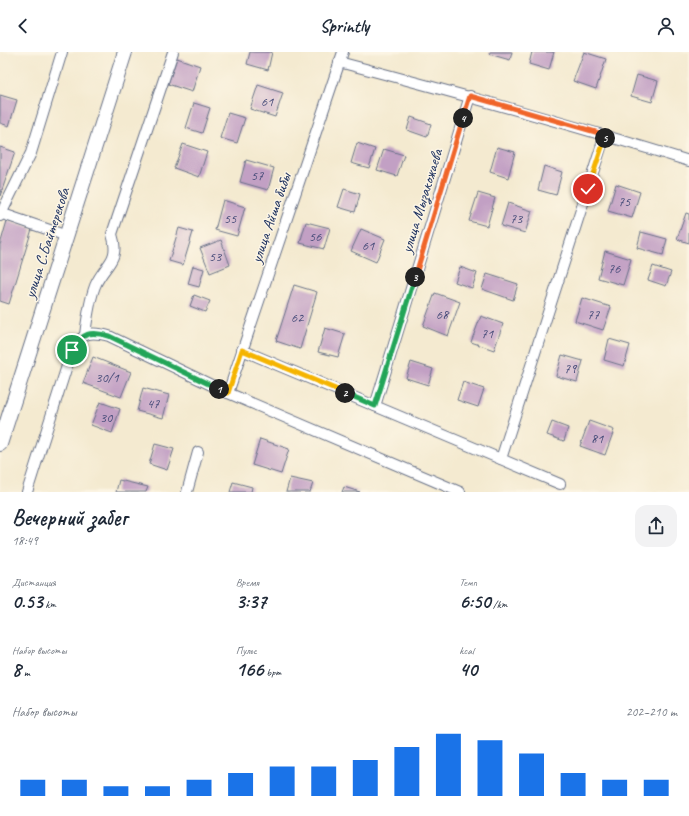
<!DOCTYPE html>
<html lang="ru">
<head>
<meta charset="utf-8">
<style>
  :root { --surface:#fff; --page:#f2f2f3; --text:#1f2937; --muted:#747a83; --accent:#1a73e8 }
  body { margin:0; font-family:Caveat,sans-serif; background:var(--page); color:var(--text); height:100vh; display:flex; flex-direction:column; font-size:15px; white-space:nowrap }
  * { box-sizing:border-box; margin:0 }
  p { font-size:13px; color:var(--muted) }
  .icon { flex:none; width:22px; height:22px; fill:none; stroke:currentColor; stroke-width:2; stroke-linecap:round; stroke-linejoin:round }
  .map { position:relative; height:440px; overflow:hidden }
  .side { display:flex; flex-direction:column; background:var(--surface); flex:1 }
  .side>* { flex:none }
  .pin { position:absolute; display:grid; place-items:center; width:34px; height:34px; color:#fff; margin:-17px; border:2px solid #fff; border-radius:50%; box-shadow:0 1px 4px #0007 }
  .km { position:absolute; width:20px; height:20px; margin:-10px; border-radius:50%; background:#222; color:#fff; font-size:11px; line-height:20px; text-align:center }
  .round { display:grid; place-items:center; flex:none; width:42px; height:42px; border-radius:12px; background:var(--page) }
  .headline { display:flex; align-items:center; justify-content:space-between; height:68px; padding:0 12px }
  h1 { font-size:22px; font-weight:700; line-height:30px }
  .metrics { display:grid; grid-template-columns:repeat(3,1fr); gap:6px; height:68px; padding:4px 12px }
  .metrics div { display:grid; align-content:center }
  .metrics b { font-size:20px; font-weight:700 }
  .metrics small { font-size:11px; font-weight:400 }
  .metrics p { font-size:11px }
  .chart { height:112px; padding:8px 12px }
  .chart p { display:flex; justify-content:space-between }
  .chart svg { width:100%; height:72px; margin-top:4px; stroke:var(--accent); stroke-width:6 }
  header { display:flex; justify-content:space-between; align-items:center; height:52px; padding:0 12px; background:var(--surface); font-size:18px; font-weight:700 }
  .map>svg:first-child { display:block }
</style>
</head>
<body>
<header><svg class="icon" aria-label="back" viewBox="0 0 24 24"><path d="M15 5l-7 7 7 7"/></svg>Sprintly<svg class="icon" aria-label="person" viewBox="0 0 24 24"><circle cx="12" cy="8" r="4"/><path d="M4 21q1-7 8-7t8 7"/></svg></header>
<div class="map">
<svg width="689" height="440" viewBox="0 0 689 440">
  <rect width="100%" height="100%" fill="#fcf5e5"/>
  <filter id="ink" filterUnits="userSpaceOnUse"><feTurbulence type="fractalNoise" baseFrequency=".025" numOctaves="2"/><feDisplacementMap in="SourceGraphic" scale="8" xChannelSelector="R" yChannelSelector="G"/><feConvolveMatrix kernelMatrix="1 2 1 2 8 2 1 2 1" color-interpolation-filters="sRGB"/></filter>
  <filter id="wash" filterUnits="userSpaceOnUse"><feTurbulence type="fractalNoise" baseFrequency=".012" numOctaves="4" result="noise"/><feDisplacementMap in="SourceGraphic" scale="16" xChannelSelector="R" yChannelSelector="G"/><feGaussianBlur stdDeviation="0.9" result="paint"/><feColorMatrix in="noise" values="0 0 0 0 0 0 0 0 0 0 0 0 0 0 0 0 0 1.4 0 .05"/><feComposite in="paint" operator="in"/></filter>
  <g filter="url(#wash)">
    <rect width="100%" height="100%" fill="#f4ead0"/>
    <g id="blocks">
      <g fill="#c2a0c4">
        <polygon points="250,0 272,0 268,18 247,12"/>
        <polygon points="490,0 512,0 510,8 489,2"/>
        <polygon points="532,0 554,0 549,18 529,12"/>
        <polygon points="584,0 606,7 596,37 573,29"/>
        <polygon points="177,6 200,14 192,40 168,32"/>
        <polygon points="637,23 658,29 652,50 631,44"/>
        <polygon points="258,33 283,41 275,65 250,57"/>
        <polygon points="0,43 17,48 9,74 0,71"/>
        <polygon points="194,51 210,56 202,81 186,76"/>
        <polygon points="228,61 245,66 237,91 220,86"/>
        <polygon points="411,65 431,72 427,85 407,78"/>
        <polygon points="357,91 375,97 369,116 351,111"/>
        <polygon points="183,92 207,100 199,125 174,116"/>
        <polygon points="0,95 15,100 0,144"/>
        <polygon points="497,95 515,100 508,126 490,120"/>
        <polygon points="384,97 404,103 397,124 377,118"/>
        <polygon points="246,108 274,116 268,138 240,130"/>
        <polygon points="544,114 562,120 556,143 538,138"/>
        <polygon points="616,132 640,140 632,166 608,159"/>
        <polygon points="344,137 360,142 355,160 338,155"/>
        <polygon points="478,141 495,146 487,174 469,169"/>
        <polygon points="223,148 245,155 237,184 215,178"/>
        <polygon points="508,151 532,159 525,181 501,174"/>
        <polygon points="686,161 689,162 689,191 677,187"/>
        <polygon points="7,169 32,177 9,252 0,249 0,193"/>
        <polygon points="306,170 330,176 324,197 300,191"/>
        <polygon points="179,176 193,180 183,213 169,209"/>
        <polygon points="361,177 385,187 376,210 351,199"/>
        <polygon points="641,180 667,187 663,203 637,196"/>
        <polygon points="221,188 230,213 210,221 200,196"/>
        <polygon points="605,199 631,207 623,233 598,226"/>
        <polygon points="193,214 204,217 199,235 188,232"/>
        <polygon points="653,214 671,220 666,234 648,228"/>
        <polygon points="460,215 477,221 472,236 455,230"/>
        <polygon points="487,222 518,232 513,248 482,237"/>
        <polygon points="294,233 317,240 300,297 276,289"/>
        <polygon points="435,241 460,250 448,284 423,274"/>
        <polygon points="194,243 210,249 205,260 190,254"/>
        <polygon points="582,246 611,255 603,278 575,269"/>
        <polygon points="481,264 503,272 494,298 471,290"/>
        <polygon points="325,276 345,282 338,305 318,300"/>
        <polygon points="609,287 630,293 624,314 604,308"/>
        <polygon points="562,303 583,309 577,330 556,324"/>
        <polygon points="93,305 131,320 121,345 83,331"/>
        <polygon points="411,310 433,317 428,333 406,326"/>
        <polygon points="463,330 484,337 478,355 457,348"/>
        <polygon points="143,336 169,343 163,366 137,359"/>
        <polygon points="100,350 120,357 112,381 91,373"/>
        <polygon points="589,369 614,378 605,403 580,394"/>
        <polygon points="552,370 568,376 564,389 547,383"/>
        <polygon points="260,387 289,397 281,422 252,413"/>
        <polygon points="155,392 174,397 167,418 149,412"/>
        <polygon points="290,426 313,431 310,440 286,440"/>
        <polygon points="119,428 148,435 146,440 116,440"/>
        <polygon points="233,430 252,435 251,440 230,440"/>
        <polygon points="344,435 360,440 342,440"/>
      </g>
    </g>
  </g>
  <g filter="url(#ink)">
    <use href="#blocks" fill-opacity="0" stroke="#677086" stroke-width="1"/>
    <g fill="none" stroke-linecap="round" stroke-linejoin="round">
      <defs>
        <g id="minor">
          <path d="M 339,10 C 457,41 573,73 689,109"/>
          <polyline points="0,161 67,184"/>
          <polyline points="0,164 31,101 62,0"/>
          <path d="M 85,283 C 87,267 89,250 95,234 C 104,212 121,210 112,182 L 173,0"/>
          <polyline points="242,298 560,432"/>
          <polyline points="228,341 343,0"/>
          <polyline points="375,354 470,44"/>
          <polyline points="501,407 605,83"/>
          <path d="M 27,440 L 72,298 C 83,280 90,279 109,284 L 228,341 L 460,440"/>
          <polyline points="187,440 198,400"/>
        </g>
        <polyline id="secondary" points="0,392 125,0"/>
      </defs>
      <use href="#minor" stroke="#677086" stroke-width="12"/>
      <use href="#secondary" stroke="#677086" stroke-width="16"/>
      <use href="#minor" stroke="#fff" stroke-width="10"/>
      <use href="#secondary" stroke="#fff" stroke-width="14"/>
    </g>
  </g>
  <g fill="none" stroke-linecap="round" stroke-linejoin="round" filter="url(#ink)">
    <defs>
      <path id="split-1" d="M 72,298 C 83,280 90,279 109,284 L 219,337"/>
      <polyline id="split-2" points="219,337 228,341 242,298 345,341"/>
      <polyline id="split-3" points="345,341 375,354 415,225"/>
      <polyline id="split-4" points="415,225 463,66"/>
      <polyline id="split-5" points="463,66 470,44 606,83 605,86"/>
      <polyline id="split-6" points="588,137 605,86"/>
    </defs>
    <use href="#split-1" stroke="#fff" stroke-width="8"/>
    <use href="#split-2" stroke="#fff" stroke-width="8"/>
    <use href="#split-3" stroke="#fff" stroke-width="8"/>
    <use href="#split-4" stroke="#fff" stroke-width="8"/>
    <use href="#split-5" stroke="#fff" stroke-width="8"/>
    <use href="#split-6" stroke="#fff" stroke-width="8"/>
    <use href="#split-1" stroke="#22a559" stroke-width="5"/>
    <use href="#split-2" stroke="#f5b400" stroke-width="5"/>
    <use href="#split-3" stroke="#22a559" stroke-width="5"/>
    <use href="#split-4" stroke="#f0652b" stroke-width="5"/>
    <use href="#split-5" stroke="#f0652b" stroke-width="5"/>
    <use href="#split-6" stroke="#f5b400" stroke-width="5"/>
  </g>
  <g text-anchor="middle" dominant-baseline="central" stroke-width="3" stroke-linejoin="round" paint-order="stroke">
    <g font-size="14" fill="#454b78">
      <text x="267" y="49">61</text>
      <text x="257" y="123">57</text>
      <text x="624" y="149">75</text>
      <text x="230" y="166">55</text>
      <text x="516" y="166">73</text>
      <text x="315" y="184">56</text>
      <text x="368" y="193">61</text>
      <text x="215" y="204">53</text>
      <text x="614" y="216">76</text>
      <text x="442" y="262">68</text>
      <text x="593" y="262">77</text>
      <text x="297" y="265">62</text>
      <text x="487" y="281">71</text>
      <text x="570" y="316">79</text>
      <text x="107" y="325">30/1</text>
      <text x="153" y="351">47</text>
      <text x="106" y="365">30</text>
      <text x="597" y="386">81</text>
    </g>
    <g font-size="16" fill="#1b2f5e" stroke="#fcf5e5">
      <text transform="translate(422 149) rotate(-73)">улица Мызакожаева</text>
      <text transform="translate(271 166) rotate(-71)">улица Айша бибы</text>
      <text transform="translate(47 191) rotate(-72)">улица С.Байтерекова</text>
    </g>
  </g>
</svg>
<div class="pin" style="left:72px;top:298px;background:#1e9e55"><svg class="icon" aria-label="arrive" viewBox="0 0 24 24"><path d="M6 21V4h12l-3 4 3 4H6"/></svg></div>
<div class="pin" style="left:588px;top:137px;background:#d93025"><svg class="icon" aria-label="check" viewBox="0 0 24 24"><path d="M5 12l5 5 9-10"/></svg></div>
<b class="km" style="left:219px;top:337px">1</b>
<b class="km" style="left:345px;top:341px">2</b>
<b class="km" style="left:415px;top:225px">3</b>
<b class="km" style="left:463px;top:66px">4</b>
<b class="km" style="left:605px;top:86px">5</b>
</div>
<section class="side">
<div class="headline"><div><h1>Вечерний забег</h1><p>18:49</p></div><a class="round"><svg class="icon" aria-label="share" viewBox="0 0 24 24"><path d="M12 15V3M7 8l5-5 5 5M5 13v7h14v-7"/></svg></a></div>
<div class="metrics">
<div><p>Дистанция</p><b>0.53<small> km</small></b></div>
<div><p>Время</p><b>3:37</b></div>
<div><p>Темп</p><b>6:50<small> /km</small></b></div>
</div>
<div class="metrics">
<div><p>Набор высоты</p><b>8<small> m</small></b></div>
<div><p>Пульс</p><b>166<small> bpm</small></b></div>
<div><p>kcal</p><b>40</b></div>
</div>
<div class="chart"><p><span>Набор высоты</span>202–210 m</p>
<svg viewBox="0 0 160 44" preserveAspectRatio="none"><path d="M5 44V34M15 44V34M25 44V38M35 44V38M45 44V34M55 44V30M65 44V26M75 44V26M85 44V22M95 44V14M105 44V6M115 44V10M125 44V18M135 44V30M145 44V34M155 44V34"/></svg>
</div>
</section>
</body>
</html>
